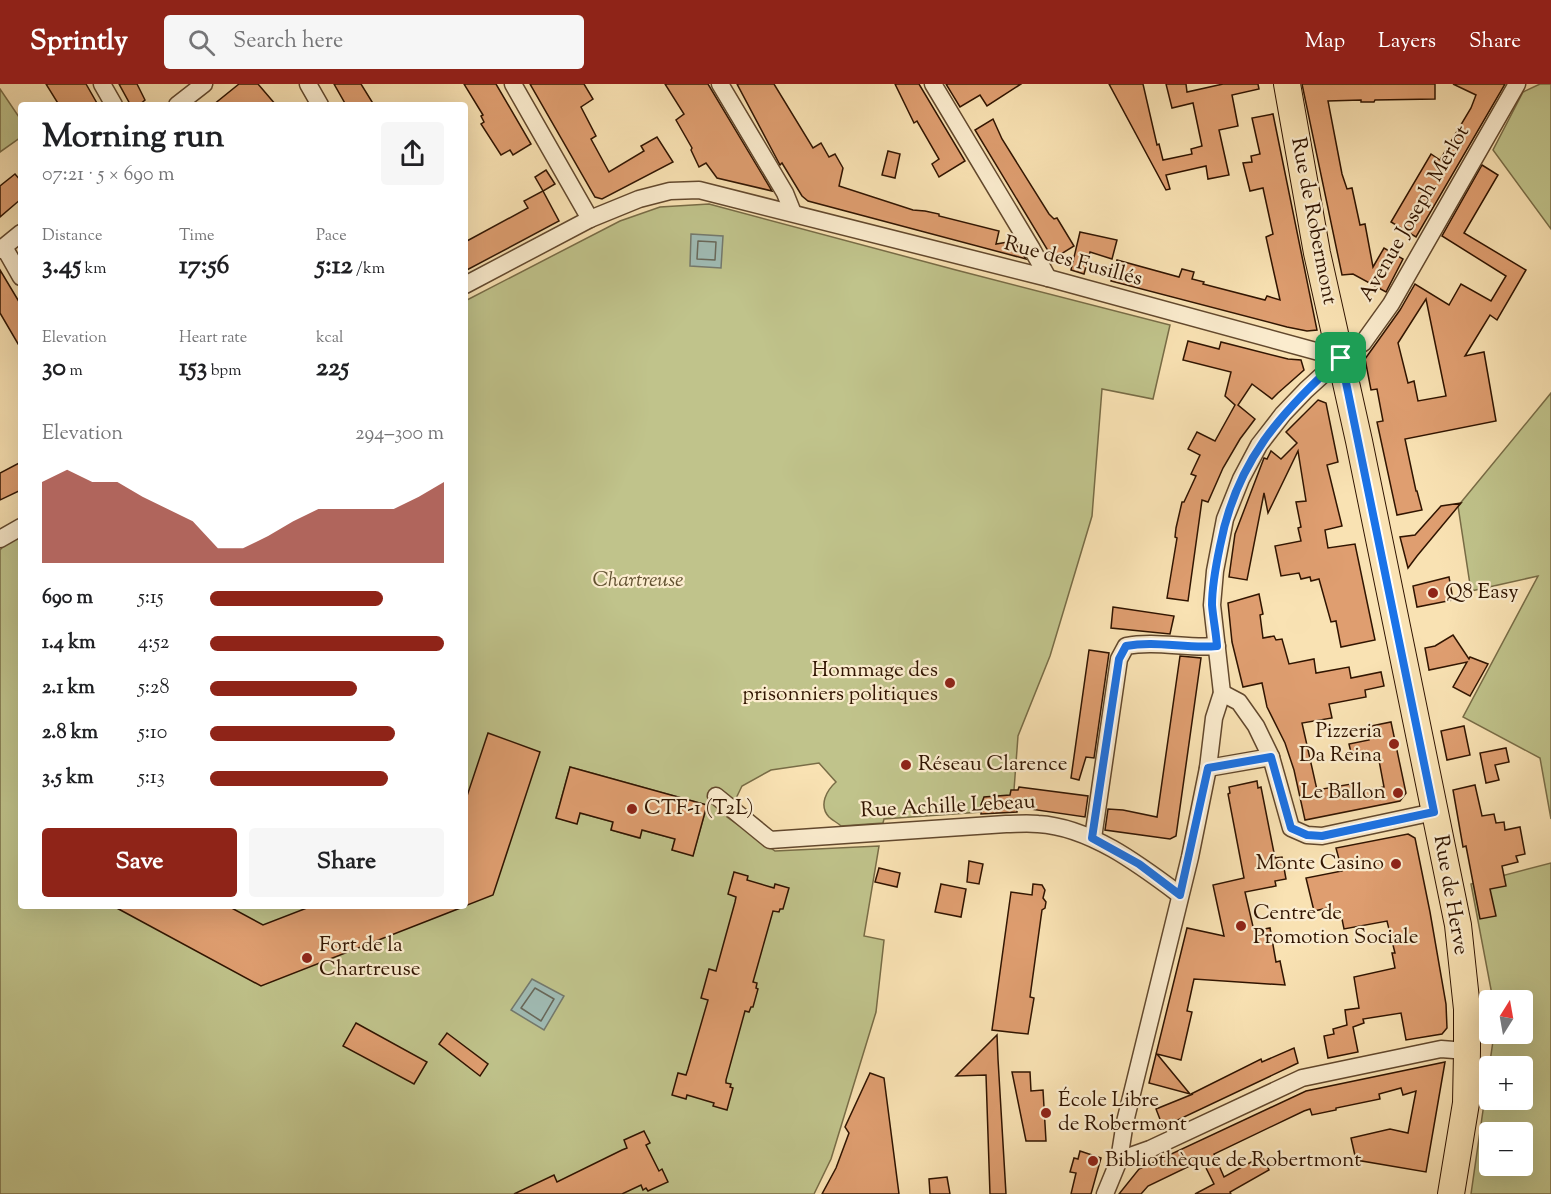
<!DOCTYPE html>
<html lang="en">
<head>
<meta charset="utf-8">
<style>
  :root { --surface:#fff; --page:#f6f6f6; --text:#202124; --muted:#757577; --accent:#8f2418 }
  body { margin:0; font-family:"Sorts Mill Goudy",serif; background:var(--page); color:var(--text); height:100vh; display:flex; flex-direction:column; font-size:22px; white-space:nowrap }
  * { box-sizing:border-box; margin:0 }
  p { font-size:20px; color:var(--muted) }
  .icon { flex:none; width:33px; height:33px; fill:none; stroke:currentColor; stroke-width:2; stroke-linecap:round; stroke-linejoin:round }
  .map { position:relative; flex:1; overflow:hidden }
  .panel { position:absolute; left:18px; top:18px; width:450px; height:807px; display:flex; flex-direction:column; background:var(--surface); border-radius:6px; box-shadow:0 6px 24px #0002 }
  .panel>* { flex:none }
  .needle { width:39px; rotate:11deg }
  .buttons { position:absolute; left:1479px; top:906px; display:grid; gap:12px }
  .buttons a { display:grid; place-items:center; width:54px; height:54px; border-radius:6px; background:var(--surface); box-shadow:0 6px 24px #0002; font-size:30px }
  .pin { position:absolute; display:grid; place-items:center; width:51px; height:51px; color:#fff; margin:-26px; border-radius:12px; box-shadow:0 3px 9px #0006 }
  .round { display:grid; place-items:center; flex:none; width:63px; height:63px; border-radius:6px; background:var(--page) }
  .head { display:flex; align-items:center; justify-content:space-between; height:102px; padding:0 24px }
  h1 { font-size:33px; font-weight:700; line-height:45px }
  .figures { display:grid; grid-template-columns:repeat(3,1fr); gap:9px; height:102px; padding:6px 24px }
  .figures div { display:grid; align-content:center }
  .figures b { font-size:26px; font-weight:700 }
  .figures small { font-size:16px; font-weight:400 }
  .figures p { font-size:16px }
  .chart { height:168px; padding:12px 24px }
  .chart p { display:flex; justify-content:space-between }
  .chart svg { width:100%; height:108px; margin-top:6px; fill:var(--accent); opacity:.7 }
  .button { display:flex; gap:12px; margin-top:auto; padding:12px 24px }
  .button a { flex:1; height:69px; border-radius:6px; background:var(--accent); color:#fff; font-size:24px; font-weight:700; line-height:69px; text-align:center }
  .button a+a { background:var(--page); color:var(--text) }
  ul { padding:0 24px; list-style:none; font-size:20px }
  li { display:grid; grid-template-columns:96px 72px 1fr; align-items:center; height:45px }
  li i { height:15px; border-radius:8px; background:var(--accent) }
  header { display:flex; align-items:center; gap:36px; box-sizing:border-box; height:84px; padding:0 30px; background:var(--accent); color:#fff }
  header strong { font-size:28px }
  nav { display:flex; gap:33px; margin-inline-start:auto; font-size:21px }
  .search { width:420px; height:54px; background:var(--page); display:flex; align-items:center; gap:15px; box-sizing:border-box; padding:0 21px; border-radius:6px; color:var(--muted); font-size:22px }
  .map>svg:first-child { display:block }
</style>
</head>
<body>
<header>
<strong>Sprintly</strong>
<div class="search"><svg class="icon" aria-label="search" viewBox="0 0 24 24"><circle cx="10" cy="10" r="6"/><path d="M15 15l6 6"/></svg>Search here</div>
<nav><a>Map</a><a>Layers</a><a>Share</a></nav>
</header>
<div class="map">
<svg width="1551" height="1110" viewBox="0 0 1551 1110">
  <rect width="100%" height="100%" fill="#f9e2b3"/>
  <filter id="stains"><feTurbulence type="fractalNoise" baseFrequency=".00333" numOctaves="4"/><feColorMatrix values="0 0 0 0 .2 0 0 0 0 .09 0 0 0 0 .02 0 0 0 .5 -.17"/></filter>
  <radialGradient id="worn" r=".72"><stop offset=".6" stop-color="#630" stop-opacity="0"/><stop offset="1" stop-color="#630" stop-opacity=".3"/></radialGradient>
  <g fill="#c0c38b" stroke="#786c46" stroke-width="1.5" fill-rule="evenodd">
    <polygon points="1540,0 1551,0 1551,145 1493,66 1523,8"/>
    <polygon points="0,5 21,36 21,53 0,68"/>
    <path d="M 709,120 L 956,186 L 1170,241 L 1153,315 L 1102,305 L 1092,432 L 1050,572 L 1018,652 L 1014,706 L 1009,726 L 884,735 L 883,739 L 841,742 C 838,739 832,736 829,733 C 818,721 827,706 836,698 L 819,679 L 771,686 L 742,702 L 727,733 L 775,767 L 879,762 L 864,852 L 884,856 L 876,928 L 831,1075 L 814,1110 L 0,1110 L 0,466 L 7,458 L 21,452 L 21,822 L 465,822 L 465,217 L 620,137 L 660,123 ZM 570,683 L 707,721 L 693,771 L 672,766 L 675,755 L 642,746 L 639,754 L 611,746 L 613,738 L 580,729 L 577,739 L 556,734 Z"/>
    <polygon points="1551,309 1551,735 1540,674 1463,633 1538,492 1471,507 1458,422"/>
    <path d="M 1551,779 L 1551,1110 L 1471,1110 L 1494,950 L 1522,950 L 1522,916 L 1493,916 L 1471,800 ZM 1490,982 L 1522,982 L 1522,1016 L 1490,1016 ZM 1490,1048 L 1522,1048 L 1522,1082 L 1490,1082 Z"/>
  </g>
  <g fill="#a0bcb5" stroke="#73796d" stroke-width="1.5">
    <polygon points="691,150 723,152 721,184 690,182"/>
    <polygon points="532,895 564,912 544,946 511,926"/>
  </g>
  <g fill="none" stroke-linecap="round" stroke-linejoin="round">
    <g stroke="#68685a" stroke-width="1.5">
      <polygon points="698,157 716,158 715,176 697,175"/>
      <polygon points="535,904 554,915 541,937 521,924"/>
    </g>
  </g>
  <g fill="#df9e70" stroke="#301400" stroke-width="1.5" fill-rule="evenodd">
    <polygon points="46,0 86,0 98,21 59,21"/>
    <polygon points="119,0 137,0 145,16 139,21 130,20"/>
    <polygon points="239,0 258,0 276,21 213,21"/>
    <polygon points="334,0 361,0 374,21 346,21"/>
    <polygon points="464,0 496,0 531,60 513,71 510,66 501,71 481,40 484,38 481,32 483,31"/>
    <polygon points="530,0 584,0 593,15 581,23 596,52 591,55 609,88 644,67 641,62 657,53 673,78 602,115 595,113"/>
    <polygon points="665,0 708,0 772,107 717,94 706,79 699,83 691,66 692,64 676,36 684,30"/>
    <polygon points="737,0 774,0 813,64 821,59 829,73 835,70 843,84 839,102 913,126 925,127 939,130 939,132 999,147 996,160 1014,157 1026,175 808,117 802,112 782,79 780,81"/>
    <polygon points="895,0 919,0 965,77 939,93 932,80 939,75 917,37 914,39"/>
    <polygon points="946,0 1021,0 987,22 980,11 960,23"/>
    <polygon points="1109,0 1143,0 1157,61 1159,60 1163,76 1192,70 1191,65 1202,62 1193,19 1172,24 1166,0 1186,0 1187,8 1223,0 1258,0 1259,5 1232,11 1238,42 1219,46 1229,91 1208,95 1206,82 1166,91 1170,105 1166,106"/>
    <polygon points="1302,0 1435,0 1435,15 1375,16 1374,18 1361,18 1361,16 1328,17 1342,90 1347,105 1352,104 1360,141 1365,140 1373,183 1384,164 1403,175 1386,208 1353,190 1342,191"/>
    <polygon points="1453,0 1505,0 1416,153 1391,138 1431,70 1440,76 1471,24 1476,11"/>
    <polygon points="1273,30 1317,246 1307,247 1287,243 1111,197 1117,176 1179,193 1182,185 1194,188 1192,195 1204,198 1203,200 1265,216 1267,212 1280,216 1266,153 1273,150 1263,104 1250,107 1243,79 1252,78 1251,72 1260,70 1252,34"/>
    <polygon points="993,35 1002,55 1049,130 1054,135 1057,134 1074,162 1053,175 975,46"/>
    <polygon points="888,67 900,70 895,94 882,91"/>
    <path d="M 1482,81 L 1498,91 L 1464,149 L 1526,186 L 1497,236 L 1490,231 L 1465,272 L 1484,268 L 1496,337 L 1405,355 L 1416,407 L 1417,407 L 1422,426 L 1397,431 L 1377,338 L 1383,337 L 1377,305 L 1371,306 L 1365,275 L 1400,226 L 1415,200 L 1449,221 L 1461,200 L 1491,217 L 1506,192 L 1442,152 ZM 1426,215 L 1446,312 L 1418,317 L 1414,297 L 1408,299 L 1398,259 Z"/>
    <polygon points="546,86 555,100 543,107 559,137 465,187 465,158 528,124 524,117 543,107 535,93"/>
    <polygon points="15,90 21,97 21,115 0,133 0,102"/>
    <polygon points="1080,148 1117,156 1112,175 1090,168 1084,190 1071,186"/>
    <polygon points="0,186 21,221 21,265 0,229"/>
    <polygon points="1188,257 1219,265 1221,258 1288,275 1301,276 1304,286 1278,309 1272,315 1252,300 1238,321 1255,335 1240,355 1223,384 1208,418 1202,416 1188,517 1167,514 1177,454 1175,453 1176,444 1182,418 1184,418 1196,392 1191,390 1200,371 1188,365 1197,348 1215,357 1235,321 1225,312 1231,288 1183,276"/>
    <polygon points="1318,316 1326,319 1338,378 1327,381 1342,442 1325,446 1328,464 1355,460 1375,556 1341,563 1336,537 1331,538 1319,495 1311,497 1310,493 1301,495 1299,489 1281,492 1275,462 1301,457 1298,444 1301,443 1296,418 1306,417 1298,367 1268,429 1264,409 1247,496 1229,493 1235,450 1264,374 1267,375 1271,367 1281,375 1297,359 1286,348"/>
    <polygon points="21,378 21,406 0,416 0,389"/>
    <polygon points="1461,419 1417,472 1408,484 1400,453 1415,451 1441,422"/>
    <polygon points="1449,493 1453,516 1417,523 1413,502"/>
    <polygon points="1259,510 1263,530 1260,531 1263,554 1274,552 1276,556 1282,555 1289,580 1314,575 1316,589 1349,583 1351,594 1381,588 1384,602 1365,606 1366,613 1329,620 1332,634 1302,639 1317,706 1351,700 1352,706 1359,705 1359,708 1384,703 1378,671 1353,677 1349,660 1369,656 1366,643 1391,638 1406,709 1400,717 1305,736 1294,686 1285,659 1267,623 1262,599 1243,603 1232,558 1228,519"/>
    <polygon points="1113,523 1174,532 1170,550 1111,544"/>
    <polygon points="1453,551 1469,575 1470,573 1488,580 1470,612 1453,603 1467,578 1429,586 1425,564 1435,562"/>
    <polygon points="1089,566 1109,569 1094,674 1086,673 1079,696 1071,694"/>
    <polygon points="1180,572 1201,574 1176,752 1170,755 1105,746 1108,725 1123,726 1157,733"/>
    <polygon points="1464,642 1470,671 1447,676 1441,647"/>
    <polygon points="488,649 540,668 493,811 465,822 465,718"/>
    <polygon points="1506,664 1509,678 1495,681 1499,696 1486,699 1480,669"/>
    <polygon points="570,683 707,721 693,772 672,766 675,755 642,746 640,754 611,746 613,738 580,729 577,740 556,734"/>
    <polygon points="1257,697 1258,704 1261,703 1275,774 1282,773 1286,795 1275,797 1276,802 1245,808 1254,847 1270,844 1276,878 1280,877 1285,901 1194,895 1187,927 1192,928 1181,976 1157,970 1190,1010 1149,999 1187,844 1224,852 1213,801 1244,794 1228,710 1230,709 1229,703"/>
    <polygon points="1475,701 1482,732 1494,730 1496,739 1504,738 1505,746 1520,743 1525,770 1516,772 1518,778 1502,782 1506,802 1490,805 1496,832 1480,835 1466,762 1463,763 1453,706"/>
    <polygon points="1019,703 1088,712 1085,733 1017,723 1017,728 981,730 981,721 984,713 1010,711 1011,706 1018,706"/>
    <polygon points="1408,750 1415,754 1430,828 1446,920 1447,944 1442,950 1406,956 1401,929 1363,935 1364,939 1353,943 1358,968 1328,974 1324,952 1334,950 1333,945 1347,941 1345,926 1359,924 1354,893 1395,884 1392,869 1395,869 1387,837 1344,845 1341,830 1329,832 1328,824 1314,827 1306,794 1342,787 1336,764"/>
    <polygon points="969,777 983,780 979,800 967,798"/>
    <polygon points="879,784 900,789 897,803 875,798"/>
    <polygon points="734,788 748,792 747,796 774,804 775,800 789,804 783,825 780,825 779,828 773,827 753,898 757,899 756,904 758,905 753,923 751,923 749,928 745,927 726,996 726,999 731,1000 730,1003 733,1004 727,1026 713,1022 714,1019 687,1011 686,1015 672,1011 678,989 686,991 688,985 708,916 701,914 709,885 716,887 735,818 736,813 728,810"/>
    <polygon points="941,800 966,805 961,833 935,828"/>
    <polygon points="1033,800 1042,801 1045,806 1043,814 1046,818 1045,824 1042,826 1030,913 1034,914 1028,950 992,946 1011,808 1032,811"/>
    <polygon points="113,822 228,822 263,841 312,822 463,823 261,902"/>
    <polygon points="356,939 427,978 414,1000 343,962"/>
    <polygon points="447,949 488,980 480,992 439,960"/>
    <polygon points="997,951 998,975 1006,1110 990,1110 986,991 956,992"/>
    <polygon points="1294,964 1298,979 1163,1043 1156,1025 1193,1010 1191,1010 1261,975 1262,978"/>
    <polygon points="1445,978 1426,1088 1356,1076 1351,1054 1390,1045 1408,1049 1416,1007 1403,1011 1401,1004 1379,1010 1380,1015 1336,1024 1336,1026 1312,1031 1310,1025 1304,1027 1214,1070 1224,1093 1262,1072 1269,1086 1230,1108 1231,1110 1195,1110 1214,1100 1202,1076 1148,1102 1141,1110 1119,1110 1139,1085 1306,1007"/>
    <polygon points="1012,988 1030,988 1031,1007 1043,1006 1046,1057 1026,1057"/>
    <polygon points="870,989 884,994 899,1110 822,1110 836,1084 849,1049 845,1043"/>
    <polygon points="644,1047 650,1059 646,1061 659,1087 662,1085 668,1098 648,1107 646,1104 643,1106 641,1101 622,1110 514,1110 554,1091 557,1098 622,1066 627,1064 624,1056"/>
    <polygon points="1080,1067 1101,1074 1091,1110 1071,1110 1076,1089 1070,1088 1074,1074 1078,1075"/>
    <polygon points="947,1093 950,1110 930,1110 929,1095"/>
  </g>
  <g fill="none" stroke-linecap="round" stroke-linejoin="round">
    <defs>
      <g id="pedestrian">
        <polyline points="1467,925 1490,927"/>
        <polyline points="1522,929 1524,929"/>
      </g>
      <g id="minor">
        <polyline points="102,0 114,21"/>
        <polyline points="308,0 320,21"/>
        <polyline points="513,0 590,135"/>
        <polyline points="720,0 785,109 793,129"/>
        <polyline points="933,0 1032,165 1048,194"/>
        <polyline points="177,21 204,0"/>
        <polyline points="4,163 21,193"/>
        <polyline points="0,166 21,149"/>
        <polyline points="465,201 590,135 639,115 670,107 699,106 1048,194 1341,274"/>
        <polyline points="0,455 21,443"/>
        <polyline points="1222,609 1239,618 1256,642 1271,673 1291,744 1307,751 1322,752 1434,728"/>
        <polyline points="1208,684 1271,673"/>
        <path d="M 716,712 L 770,756 L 1006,740 C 1016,740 1027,739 1038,740 C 1090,743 1140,781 1180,811"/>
        <path d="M 1093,754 L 1119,575 L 1126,562 C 1156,556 1187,565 1217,562"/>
        <polyline points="1119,1076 1150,1065 1302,994 1441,965 1467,967"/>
        <polyline points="1105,1110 1119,1076 1125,1038 1190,773 1208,684 1214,634 1222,609 1212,521 1215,487 1225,435 1241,395 1259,361 1283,330 1306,306 1341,274 1363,259 1391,220 1517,0"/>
      </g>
      <polyline id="primary" points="1287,0 1317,169 1359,357 1458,841 1467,925 1467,967 1466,1019 1451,1110"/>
    </defs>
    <use href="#pedestrian" stroke="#62482d" stroke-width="14"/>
    <use href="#minor" stroke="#62482d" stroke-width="19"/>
    <use href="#primary" stroke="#301400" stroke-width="28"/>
    <use href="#pedestrian" stroke="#fbecce" stroke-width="12"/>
    <use href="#minor" stroke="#fbecce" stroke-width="16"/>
    <use href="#primary" stroke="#f9e2b3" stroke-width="26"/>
  </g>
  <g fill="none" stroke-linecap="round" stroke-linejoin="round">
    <defs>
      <path id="route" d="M 1341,274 L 1434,728 L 1322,752 L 1307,751 L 1291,744 L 1271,673 L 1208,684 L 1180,811 L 1139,780 L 1092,754 L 1119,575 L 1126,562 C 1156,556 1186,565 1217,562 C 1216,548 1213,534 1212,521 C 1212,501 1216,481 1220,462 C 1236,378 1280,329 1341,274 Z"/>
    </defs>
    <use href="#route" stroke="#fff" stroke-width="12"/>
    <use href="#route" stroke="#1a73e8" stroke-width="8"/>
  </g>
  <g fill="#8f2418" stroke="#fbecce" stroke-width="2">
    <circle cx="1433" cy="509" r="6"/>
    <circle cx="950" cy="599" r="6"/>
    <circle cx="1394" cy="660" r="6"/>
    <circle cx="906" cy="681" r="6"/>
    <circle cx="1398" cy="709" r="6"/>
    <circle cx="632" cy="725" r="6"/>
    <circle cx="1396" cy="780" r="6"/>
    <circle cx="1241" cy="842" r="6"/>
    <circle cx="307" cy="874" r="6"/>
    <circle cx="1046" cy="1029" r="6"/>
    <circle cx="1093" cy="1077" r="6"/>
  </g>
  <g text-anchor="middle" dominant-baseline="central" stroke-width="4.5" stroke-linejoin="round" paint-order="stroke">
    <g font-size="21" fill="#301400" stroke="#fbecce">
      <text transform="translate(1415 130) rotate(-60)">Avenue Joseph Merlot</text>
      <text transform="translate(1313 137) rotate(79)">Rue de Robermont</text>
      <text transform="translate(1073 178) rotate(15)">Rue des Fusillés</text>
      <text transform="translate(948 723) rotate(-3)">Rue Achille Lebeau</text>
      <text transform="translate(1450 811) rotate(80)">Rue de Herve</text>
    </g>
    <g font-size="21" font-style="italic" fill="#625131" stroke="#fbecce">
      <text x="638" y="497">Chartreuse</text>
    </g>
    <g font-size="21" fill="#301400" stroke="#fbecce" text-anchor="start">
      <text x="1445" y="509">Q8 Easy</text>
      <text x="938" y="587" text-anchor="end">Hommage des<tspan x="938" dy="24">prisonniers politiques</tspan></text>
      <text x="1382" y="648" text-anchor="end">Pizzeria<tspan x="1382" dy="24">Da Reina</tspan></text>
      <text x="918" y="681">Réseau Clarence</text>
      <text x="1386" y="709" text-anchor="end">Le Ballon</text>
      <text x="644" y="725">CTF-1 (T2L)</text>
      <text x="1384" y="780" text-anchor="end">Monte Casino</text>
      <text x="1253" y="830">Centre de<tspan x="1253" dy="24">Promotion Sociale</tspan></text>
      <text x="319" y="862">Fort de la<tspan x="319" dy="24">Chartreuse</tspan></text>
      <text x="1058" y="1017">École Libre<tspan x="1058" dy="24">de Robermont</tspan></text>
      <text x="1105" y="1077">Bibliothèque de Robertmont</text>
    </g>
  </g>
  <rect width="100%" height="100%" filter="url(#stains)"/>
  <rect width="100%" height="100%" fill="url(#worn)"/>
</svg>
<div class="buttons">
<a><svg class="needle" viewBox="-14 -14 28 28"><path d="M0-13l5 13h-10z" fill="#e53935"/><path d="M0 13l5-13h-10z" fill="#757577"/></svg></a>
<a>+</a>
<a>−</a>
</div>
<div class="pin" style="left:1341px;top:274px;background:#1e9e55"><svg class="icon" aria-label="arrive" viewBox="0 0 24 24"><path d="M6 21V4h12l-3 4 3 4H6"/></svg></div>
<section class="panel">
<div class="head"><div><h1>Morning run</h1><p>07:21 · 5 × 690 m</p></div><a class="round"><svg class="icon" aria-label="share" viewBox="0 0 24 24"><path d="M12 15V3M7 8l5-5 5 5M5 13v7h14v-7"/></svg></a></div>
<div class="figures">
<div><p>Distance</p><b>3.45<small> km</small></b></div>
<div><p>Time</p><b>17:56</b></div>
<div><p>Pace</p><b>5:12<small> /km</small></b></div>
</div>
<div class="figures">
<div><p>Elevation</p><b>30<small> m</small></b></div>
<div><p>Heart rate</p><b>153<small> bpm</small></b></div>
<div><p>kcal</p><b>225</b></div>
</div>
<div class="chart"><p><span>Elevation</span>294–300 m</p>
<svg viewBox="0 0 160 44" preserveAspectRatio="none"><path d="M0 44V11L10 6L20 11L30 11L40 17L50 22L60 27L70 38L80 38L90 33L100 27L110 22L120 22L130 22L140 22L150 17L160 11V44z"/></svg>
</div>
<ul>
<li><b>690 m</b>5:15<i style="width:74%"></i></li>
<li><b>1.4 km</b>4:52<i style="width:100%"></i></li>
<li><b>2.1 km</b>5:28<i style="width:63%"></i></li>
<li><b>2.8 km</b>5:10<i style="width:79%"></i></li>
<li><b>3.5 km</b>5:13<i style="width:76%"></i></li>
</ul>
<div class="button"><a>Save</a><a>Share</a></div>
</section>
</div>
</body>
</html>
